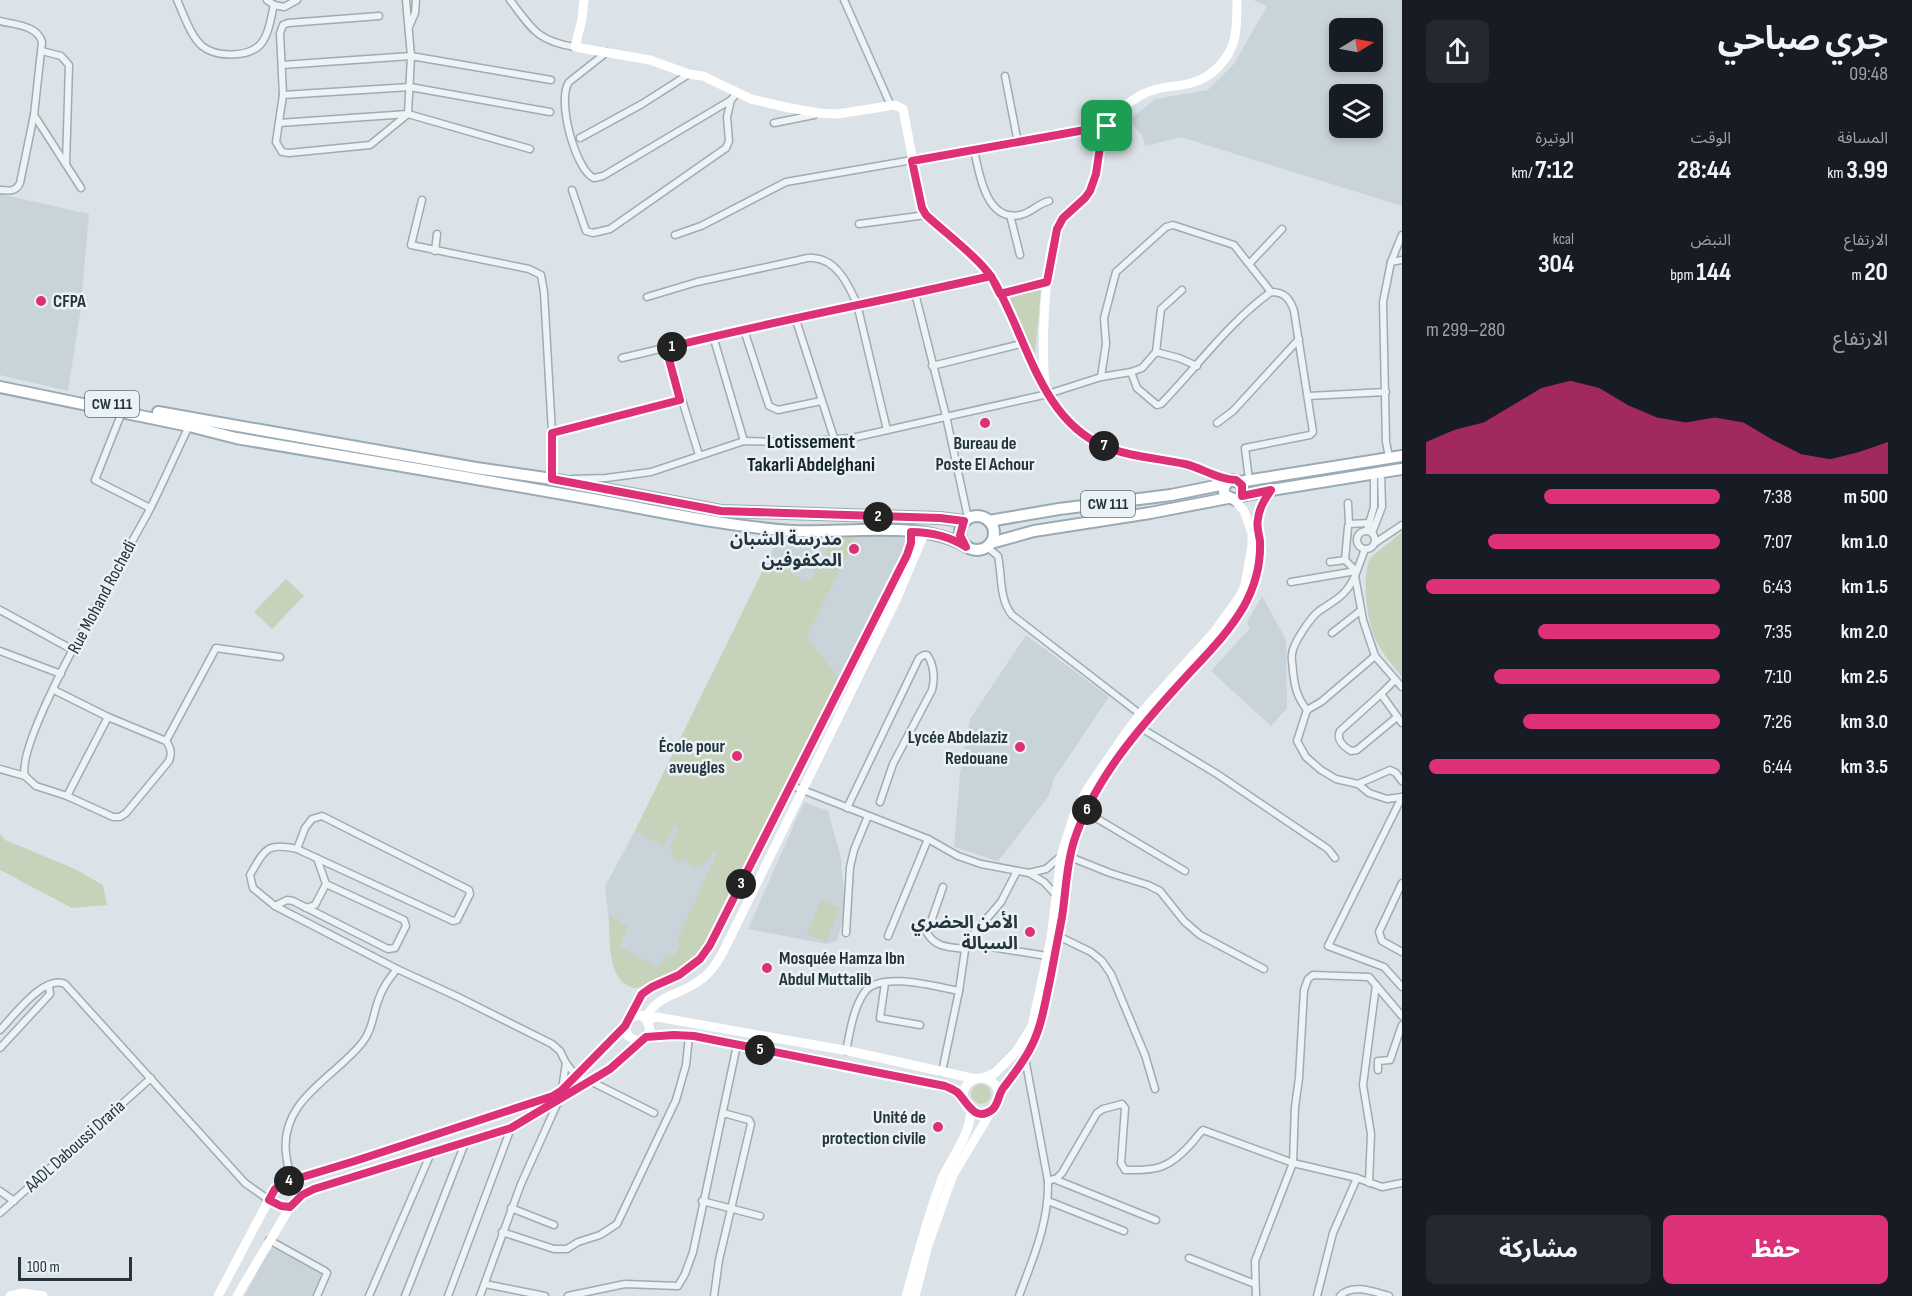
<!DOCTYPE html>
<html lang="ar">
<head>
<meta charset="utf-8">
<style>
  :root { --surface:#171b24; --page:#242831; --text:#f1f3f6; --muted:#9ea1a6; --accent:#dd3078 }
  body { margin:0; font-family:"Sofia Sans Condensed","Noto Sans Arabic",sans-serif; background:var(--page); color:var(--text); direction:rtl; height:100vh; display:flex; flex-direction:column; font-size:22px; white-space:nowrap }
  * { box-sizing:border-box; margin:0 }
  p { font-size:20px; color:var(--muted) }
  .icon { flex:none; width:33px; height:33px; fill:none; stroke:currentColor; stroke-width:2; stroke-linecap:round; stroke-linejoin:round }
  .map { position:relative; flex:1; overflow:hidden; direction:ltr }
  .side { display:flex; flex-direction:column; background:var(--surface); width:510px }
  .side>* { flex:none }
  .needle { width:39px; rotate:80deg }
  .fabs { position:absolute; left:1329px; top:18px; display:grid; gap:12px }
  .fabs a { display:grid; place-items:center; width:54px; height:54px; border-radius:9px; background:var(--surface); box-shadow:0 3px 9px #0003; font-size:30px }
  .scale { position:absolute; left:18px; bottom:15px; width:114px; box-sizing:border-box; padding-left:6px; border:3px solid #24353f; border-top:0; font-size:16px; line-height:21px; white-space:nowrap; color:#24353f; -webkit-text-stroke:4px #ebf2f5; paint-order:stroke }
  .pin { position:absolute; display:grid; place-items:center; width:51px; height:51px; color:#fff; margin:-26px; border-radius:12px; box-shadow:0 3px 9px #0006 }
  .km { position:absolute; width:30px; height:30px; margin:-15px; border-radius:50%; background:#222; color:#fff; font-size:16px; line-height:30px; text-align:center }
  .round { display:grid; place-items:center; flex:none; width:63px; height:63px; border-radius:9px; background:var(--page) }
  .overview { display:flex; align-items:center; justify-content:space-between; height:102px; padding:0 24px }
  h1 { font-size:33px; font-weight:700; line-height:45px }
  .figures { display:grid; grid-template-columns:repeat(3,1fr); gap:9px; height:102px; padding:6px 24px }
  .figures div { display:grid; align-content:center }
  .figures b { font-size:26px; font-weight:700 }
  .figures small { font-size:16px; font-weight:400 }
  .figures p { font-size:16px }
  .chart { height:168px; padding:12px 24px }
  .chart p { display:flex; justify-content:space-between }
  .chart svg { width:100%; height:108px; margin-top:6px; fill:var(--accent); opacity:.7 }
  .primary-button { display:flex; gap:12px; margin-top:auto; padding:12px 24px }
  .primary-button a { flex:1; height:69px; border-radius:9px; background:var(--accent); color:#fff; font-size:24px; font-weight:700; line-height:69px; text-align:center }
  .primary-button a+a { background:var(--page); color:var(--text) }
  ul { padding:0 24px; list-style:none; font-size:20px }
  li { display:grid; grid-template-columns:96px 72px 1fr; align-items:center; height:45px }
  li i { height:15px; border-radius:8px; background:var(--accent) }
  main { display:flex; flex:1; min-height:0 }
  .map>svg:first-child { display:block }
</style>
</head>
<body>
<main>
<section class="side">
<div class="overview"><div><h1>جري صباحي</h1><p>09:48</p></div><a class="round"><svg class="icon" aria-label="share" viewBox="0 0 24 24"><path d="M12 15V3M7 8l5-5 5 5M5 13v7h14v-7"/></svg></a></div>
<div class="figures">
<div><p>المسافة</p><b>3.99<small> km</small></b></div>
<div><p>الوقت</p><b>28:44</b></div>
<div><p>الوتيرة</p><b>7:12<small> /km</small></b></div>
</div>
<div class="figures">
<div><p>الارتفاع</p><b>20<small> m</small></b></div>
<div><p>النبض</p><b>144<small> bpm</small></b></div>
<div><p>kcal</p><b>304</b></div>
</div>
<div class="chart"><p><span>الارتفاع</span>280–299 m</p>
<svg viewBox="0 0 160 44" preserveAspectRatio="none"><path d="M0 44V31L10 26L20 23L30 16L40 9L50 6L60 9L70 16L80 21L90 23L100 21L110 23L120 30L130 36L140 38L150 35L160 31V44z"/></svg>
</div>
<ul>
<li><b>500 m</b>7:38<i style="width:60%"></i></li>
<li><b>1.0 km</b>7:07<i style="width:79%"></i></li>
<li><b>1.5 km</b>6:43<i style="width:100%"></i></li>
<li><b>2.0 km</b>7:35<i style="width:62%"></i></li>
<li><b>2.5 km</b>7:10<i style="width:77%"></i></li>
<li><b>3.0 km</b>7:26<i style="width:67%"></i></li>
<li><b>3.5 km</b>6:44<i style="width:99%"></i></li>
</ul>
<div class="primary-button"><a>حفظ</a><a>مشاركة</a></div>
</section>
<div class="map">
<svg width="1402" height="1296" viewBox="0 0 1402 1296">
  <rect width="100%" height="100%" fill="#dbe3e8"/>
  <g fill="#c9d3da" fill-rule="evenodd">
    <path d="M 1253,0 L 1402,0 L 1402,206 L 1181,137 L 1145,146 L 1142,135 L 1129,120 L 1155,99 L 1208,90 L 1234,64 L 1267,6 ZM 1372,28 L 1372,62 L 1340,62 L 1340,28 ZM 1372,94 L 1372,128 L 1340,128 L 1340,94 Z"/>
    <polygon points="0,194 89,214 80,314 68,391 0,375"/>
    <polygon points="899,536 904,538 907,548 711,938 636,988 630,987 623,982 614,968 605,886 635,831 769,558 777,537 807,540 831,537"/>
    <polygon points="1262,596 1286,640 1287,708 1271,726 1211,671 1250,628 1247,622"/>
    <polygon points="1026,635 1109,697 1055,777 1048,797 998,861 954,847 960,774 970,719"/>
    <polygon points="804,802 828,811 841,858 845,912 837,941 827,944 748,929"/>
    <polygon points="273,1248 320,1272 321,1279 313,1296 245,1296 268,1251"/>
  </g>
  <g fill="#c7d2bb">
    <polygon points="1041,290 1035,354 1009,301 1012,296"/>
    <path d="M 1402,532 L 1402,677 C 1395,667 1385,657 1379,646 C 1367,625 1361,581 1370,558 Z"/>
    <path d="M 831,537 L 856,537 L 808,634 L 810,642 L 841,681 L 711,938 C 689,968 672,979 636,988 C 606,984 610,937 609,915 L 628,927 L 619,946 L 658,968 L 667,954 L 674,956 L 681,944 L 677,940 L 718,852 L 713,850 C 709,861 704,866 693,868 L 687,863 L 688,857 L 679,862 C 664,854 674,840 679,828 L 674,826 L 664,846 L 635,831 L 769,558 L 803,581 L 809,581 L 821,567 Z"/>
    <polygon points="286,579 304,596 272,629 254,612"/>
    <polygon points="0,834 5,840 75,869 103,885 107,905 72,908 0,870"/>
    <polygon points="821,900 840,908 826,942 807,934"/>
    <circle cx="981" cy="1094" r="10"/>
  </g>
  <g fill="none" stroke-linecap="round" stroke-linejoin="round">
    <defs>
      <g id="street">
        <path d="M 177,0 C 184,15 190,35 202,46 C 217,58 252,58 263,41 C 270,31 271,16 274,5 L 267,0"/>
        <path d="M 510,0 C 532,29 537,41 575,47"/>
        <polyline points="844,0 891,106"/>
        <polyline points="274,5 284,7 297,0"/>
        <polyline points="379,16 288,23 283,25 280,33 283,95 276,142 282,152 289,153 370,145 408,114 411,56 406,0"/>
        <path d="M 0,21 C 15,25 37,25 42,42 L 34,115 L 20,183 C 16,192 9,191 0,190"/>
        <polyline points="409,27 415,13 416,0"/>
        <polyline points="42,51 61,56 69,65 66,164"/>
        <path d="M 607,52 L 569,82 C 556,100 576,171 594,178 L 603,176 L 731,100 L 737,93"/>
        <polyline points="282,65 411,56 551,80"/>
        <polyline points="1005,76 1018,143"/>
        <polyline points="283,95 410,87 550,112"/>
        <polyline points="34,115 81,188"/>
        <polyline points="279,123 408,114 530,149"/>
        <polyline points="774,123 814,115"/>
        <polyline points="580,138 642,104 689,74"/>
        <path d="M 974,150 C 979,173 986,222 1020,215 C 1031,213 1037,204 1049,201"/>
        <polyline points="572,190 586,231 593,233 610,229 726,148 729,141 727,117 731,100"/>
        <polyline points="422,200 411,245 529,269 541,275 544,292 552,433 553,479"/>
        <polyline points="1010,215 1020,255"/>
        <polyline points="859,224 926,215"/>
        <polyline points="675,235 701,226 786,182 1108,126"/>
        <polyline points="435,251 437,234"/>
        <polyline points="1391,262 1402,260"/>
        <polyline points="1250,263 1282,229"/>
        <polyline points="915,293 946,416 968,518"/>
        <polyline points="1001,294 1048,282"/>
        <path d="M 647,297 L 697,282 L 799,260 C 803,259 809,257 813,258 C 837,259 849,286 857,304 L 887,430"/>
        <polyline points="795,317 834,438"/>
        <polyline points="744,330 769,406 778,410 821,401"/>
        <polyline points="713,336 744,441"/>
        <polyline points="666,348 699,455"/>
        <polyline points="1156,352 1179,358 1197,366"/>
        <polyline points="622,358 795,317 915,293 991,276"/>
        <polyline points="932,366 1025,343"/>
        <path d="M 1131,372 L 1137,388 L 1157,405 L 1161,404 C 1197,367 1229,322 1271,292 C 1285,292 1290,299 1294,311 L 1313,432 L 1310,435 L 1245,448 L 1249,480"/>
        <polyline points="1101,377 1106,344 1104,318 1116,272 1166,227 1173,225 1234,245 1271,292"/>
        <polyline points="1308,396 1386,392"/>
        <polyline points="122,412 95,480 150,508"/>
        <polyline points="1217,423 1233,411 1299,339"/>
        <polyline points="552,433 680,400"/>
        <polyline points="1389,457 1386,442 1383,302 1391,262 1402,235"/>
        <polyline points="572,479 606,478 651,472 744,441 789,442 852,438 1048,394 1101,377 1131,372 1142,368 1156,352 1161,309 1182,290"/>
        <polyline points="1348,503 1349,524"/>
        <polyline points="1367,530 1374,507 1374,473"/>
        <circle cx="1366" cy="540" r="9"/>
        <polyline points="1372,533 1382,507 1381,472"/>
        <polyline points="1375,543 1402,525"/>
        <path d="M 987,547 L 998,556 C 1002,575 999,599 1012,615 L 1140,714"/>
        <polyline points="1365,549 1355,576 1363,620 1375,656 1402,687"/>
        <polyline points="1330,562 1345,560"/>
        <polyline points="1356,571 1345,560 1348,527 1349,524 1370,523"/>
        <polyline points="1291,582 1356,571"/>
        <polyline points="0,610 73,650"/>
        <polyline points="1332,633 1360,611"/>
        <polyline points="0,651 61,674"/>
        <polyline points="1375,656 1321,702 1307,710 1297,741 1306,757 1321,770 1336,779 1358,784 1369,793 1387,799 1402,797"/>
        <polyline points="1395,680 1381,694 1402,723"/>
        <path d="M 54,690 L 108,717 L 166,741 C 171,748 172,753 169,761 L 126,813 L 120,817 L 113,817 L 67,796 L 36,786 L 25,776 C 14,740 128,551 150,509 C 164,481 176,453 189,426"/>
        <path d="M 1381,694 L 1340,731 C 1336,740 1343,746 1351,751 L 1357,750 L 1397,717"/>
        <path d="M 1307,710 C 1297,697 1295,688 1293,672 C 1293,666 1291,659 1292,654 C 1293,643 1311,617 1319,611 C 1335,600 1346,596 1355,576"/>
        <polyline points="1141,728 1217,774 1328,849 1335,858"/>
        <polyline points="166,741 216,648 280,657"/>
        <polyline points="0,769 25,776"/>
        <polyline points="1358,784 1390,770 1396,773 1402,781"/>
        <polyline points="790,785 928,839 958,856 981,864 1029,873"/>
        <polyline points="67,796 108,717"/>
        <polyline points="1402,797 1328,946 1384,967 1402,987"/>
        <path d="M 847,808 L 919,658 L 924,655 L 927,655 C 934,664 935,679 932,690 L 893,764 L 880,802"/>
        <polyline points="1086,812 1185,871"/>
        <path d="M 297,849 L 305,828 L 312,819 L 322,816 L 469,890 L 470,894 L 457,920 L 453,921 L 297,849 C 267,842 265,849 250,875 L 253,888 L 275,906 L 397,969"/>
        <polyline points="1070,857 1110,873 1148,885 1160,891 1184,921 1200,935 1264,969"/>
        <polyline points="1402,883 1379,932 1382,941 1402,952"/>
        <path d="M 943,887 L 927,933 C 936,948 949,947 966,949"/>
        <polyline points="1056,895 1044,882 1029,873 1046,869 1061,856"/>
        <polyline points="275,906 287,900 293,901 388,949 395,948 406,926 404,920 326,884"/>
        <polyline points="306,908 315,905 326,884 317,858"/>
        <polyline points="846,933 850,867 854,850 868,816"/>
        <polyline points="888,936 928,839"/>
        <polyline points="1058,936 1091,952 1102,961 1111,974 1145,1055 1155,1089"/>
        <polyline points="966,943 1047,956"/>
        <polyline points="885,983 880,1018 920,1025"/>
        <polyline points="959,991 966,943 1001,902 1017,871"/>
        <path d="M 0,1030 C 14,1016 44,974 65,984 L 245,1183 L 269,1200"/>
        <polyline points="0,1048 50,994 49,986"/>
        <path d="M 846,1051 C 850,1032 853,1009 864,993 C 879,970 937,987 959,991 L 942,1072"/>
        <polyline points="1378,1070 1378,1061 1390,1060 1402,1025"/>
        <polyline points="590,1081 654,1113"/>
        <polyline points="562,1089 566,1063 576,1076"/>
        <path d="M 293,1179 C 288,1171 287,1162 286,1153 C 280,1100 334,1078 362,1043 C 372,1031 373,1015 378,1001 C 382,988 389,979 397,969 L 458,997 L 552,1044 L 560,1051 L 566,1063"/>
        <polyline points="1054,1179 1156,1220"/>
        <path d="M 1048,1181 L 1057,1178 L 1062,1173 L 1097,1113 L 1103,1109 L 1122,1104 L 1125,1108 L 1121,1163 L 1125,1170 C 1157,1171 1169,1168 1190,1145 C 1195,1140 1198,1134 1203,1130 L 1293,1163 L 1357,1178 L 1382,1187 L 1402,1183"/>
        <polyline points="1369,1183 1371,1134 1363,1085 1376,985"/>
        <polyline points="0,1191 14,1201"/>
        <polyline points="702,1201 760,1216"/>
        <polyline points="1048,1201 1124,1231"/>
        <polyline points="511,1208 554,1225"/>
        <polyline points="0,1213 151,1078"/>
        <polyline points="502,1232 554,1249 567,1249 578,1242 600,1235 617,1224 676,1100 686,1065 689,1036"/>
        <polyline points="269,1240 325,1271 327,1273 317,1296"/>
        <polyline points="1189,1258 1255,1284"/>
        <polyline points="485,1284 545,1296"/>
        <polyline points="369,1296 431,1153"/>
        <polyline points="405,1296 465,1143"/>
        <polyline points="448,1296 511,1128"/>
        <polyline points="480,1296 521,1184 558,1102"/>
        <polyline points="568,1296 625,1284 678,1286 685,1274 693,1252 737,1045"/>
        <polyline points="714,1296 719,1260 751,1124 749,1120 723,1113"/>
        <path d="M 1019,1296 C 1033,1258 1049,1223 1048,1181 L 1025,1058"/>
        <polyline points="1256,1296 1255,1261 1293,1163 1295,1107 1299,1078 1304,990 1308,979 1313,975 1369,977 1402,1016"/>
        <polyline points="1317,1296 1333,1233 1357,1178"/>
        <path d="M 1340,1296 C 1352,1283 1375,1292 1389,1296"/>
      </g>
      <g id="primary">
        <path d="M 0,387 L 189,426 L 236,438 C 353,458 469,477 586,498 C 654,510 723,526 792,531 C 845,534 921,519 967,547"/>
        <polyline points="158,412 476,468 552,479 721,511 940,518 964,521"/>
        <polyline points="1239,482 1402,456"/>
        <path d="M 1242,496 L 1243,488 L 1239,482 L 1232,480 C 1225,483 1222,488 1225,495 L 1235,500 L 1242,496 L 1271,490 L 1402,469"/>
        <circle cx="977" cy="533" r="17"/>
        <polyline points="989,521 1059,509 1171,495 1225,484"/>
        <polyline points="991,543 1034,531 1150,513 1228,498"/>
      </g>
    </defs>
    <use href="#street" stroke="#a0abb2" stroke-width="9"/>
    <use href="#primary" stroke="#99abb5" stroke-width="14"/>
    <use href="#street" stroke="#eef3f6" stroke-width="6"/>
    <g stroke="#fff" stroke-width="9">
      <polyline points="584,0 582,19 575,47 650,60 689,74 703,76 751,99 790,108 819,113 837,114 895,105 903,109 922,208 926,215 991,276 1048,394"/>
      <path d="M 1228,481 C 1215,474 1201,468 1186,464 C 1145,454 1107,455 1072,425 C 1064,418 1051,404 1047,393 C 1039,366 1045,251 1058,227 C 1066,210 1085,203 1092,185 C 1102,163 1097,137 1114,117 C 1124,106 1136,96 1150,91 C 1163,86 1177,87 1191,83 C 1212,78 1231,58 1235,36 C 1237,25 1237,12 1237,0"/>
      <path d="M 646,1018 C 656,995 680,995 699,981 C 710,974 716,964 723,952 L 896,600 L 925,532"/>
      <polyline points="628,1019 642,994 652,987 679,976 700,959 710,945 907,555 911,543 911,532"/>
      <polyline points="647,1020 657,1017 849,1051 976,1079"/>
      <polyline points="646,1037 674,1035 694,1036 945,1086 955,1090 964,1100"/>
      <polyline points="983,1078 995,1073 1016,1052 1032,1026 1051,939 1061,856 1074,815 1088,788 1121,740 1140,714 1215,631 1241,595 1245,585 1252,546 1252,533 1244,511 1235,500"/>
      <circle cx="981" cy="1096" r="18"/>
      <path d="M 999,1094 C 1010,1078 1024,1063 1032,1045 C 1041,1027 1044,1008 1048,988 C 1053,964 1058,941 1062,917 C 1067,885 1069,854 1080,823 C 1101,769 1147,718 1186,676 C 1206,654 1229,633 1244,606 C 1255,586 1261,565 1260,541 C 1259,534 1256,526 1258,519 C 1259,508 1265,499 1271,490"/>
      <polyline points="269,1200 281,1206 290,1207"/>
      <polyline points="10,1296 23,1293 43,1296"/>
      <polyline points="218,1296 272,1194 281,1185 553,1096 561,1091 625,1026"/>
      <polyline points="237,1296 290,1207 302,1195 357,1174 511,1128 610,1069 646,1038 650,1030 647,1020 641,1015 631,1017 625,1026 628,1036 637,1041 646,1038"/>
      <path d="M 906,1296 C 917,1258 927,1218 941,1181 C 951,1157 970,1137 971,1110"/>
      <polyline points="915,1296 928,1245 953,1175 992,1110"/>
    </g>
    <use href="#primary" stroke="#fff" stroke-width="10"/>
  </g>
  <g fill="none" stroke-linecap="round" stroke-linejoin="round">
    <defs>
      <path id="route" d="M 1107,126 L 1100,147 L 1096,174 L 1090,191 L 1085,198 L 1063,218 L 1057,229 L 1047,282 L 1000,294 L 991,276 C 883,301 774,321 666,348 L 680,400 L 552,433 L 552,479 L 721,511 L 940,518 L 964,521 L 960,535 L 966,547 C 949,536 931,532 911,532 L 911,543 L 907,555 L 710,945 L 700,959 L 679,975 L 652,987 L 642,994 L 625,1026 L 561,1091 L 553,1096 L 355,1161 L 286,1182 L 275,1189 L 269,1200 L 281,1206 L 290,1207 L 302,1195 L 314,1189 L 511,1128 L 610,1069 L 646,1037 L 674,1035 L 694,1036 L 945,1086 C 949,1088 953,1089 957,1092 C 967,1101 974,1123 992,1110 C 999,1104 998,1094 1004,1087 C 1014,1074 1025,1060 1032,1045 C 1042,1025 1045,1002 1050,980 C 1054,959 1058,938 1062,917 C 1066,892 1066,866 1074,841 C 1094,779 1140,727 1183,680 C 1204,657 1228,634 1244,606 C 1255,586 1261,565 1260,541 C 1259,534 1256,526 1258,519 C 1259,508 1265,499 1271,490 L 1242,496 L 1242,485 L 1236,480 C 1219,480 1202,468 1185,464 C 1158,458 1129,457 1104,446 C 1039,419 1026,333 992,278 C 980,259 943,231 926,215 L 922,208 L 912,161 L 1107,126"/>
    </defs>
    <use href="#route" stroke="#fff" stroke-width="12"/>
    <use href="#route" stroke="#dd3078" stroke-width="8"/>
  </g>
  <g fill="#dd3078" stroke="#ebf2f5" stroke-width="2">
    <circle cx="41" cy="301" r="6"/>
    <circle cx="985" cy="423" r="6"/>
    <circle cx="854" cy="549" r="6"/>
    <circle cx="1020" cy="747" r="6"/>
    <circle cx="737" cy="756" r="6"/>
    <circle cx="1030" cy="932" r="6"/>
    <circle cx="767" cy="968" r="6"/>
    <circle cx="938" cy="1127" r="6"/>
  </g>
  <g text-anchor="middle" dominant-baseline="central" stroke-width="5" stroke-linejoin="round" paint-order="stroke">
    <g fill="#ebf2f5" stroke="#606e76" stroke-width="1.5">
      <rect x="85" y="391" width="54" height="26" rx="4.5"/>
      <rect x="1081" y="491" width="54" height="26" rx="4.5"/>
    </g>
    <g font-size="16" font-weight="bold" fill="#24353f">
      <text x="112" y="404">CW 111</text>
      <text x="1108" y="504">CW 111</text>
    </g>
    <g font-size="18" font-weight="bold" fill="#24353f" stroke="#ebf2f5" text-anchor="end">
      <text x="53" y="301" text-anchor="start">CFPA</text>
      <text x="985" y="443" text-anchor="middle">Bureau de<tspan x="985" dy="21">Poste El Achour</tspan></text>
      <text x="842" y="539">مدرسة الشبان<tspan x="842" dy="21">المكفوفين</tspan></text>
      <text x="1008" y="737">Lycée Abdelaziz<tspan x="1008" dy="21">Redouane</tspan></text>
      <text x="725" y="746">École pour<tspan x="725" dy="21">aveugles</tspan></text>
      <text x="1018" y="922">الأمن الحضري<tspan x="1018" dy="21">السبالة</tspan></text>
      <text x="779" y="958" text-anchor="start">Mosquée Hamza Ibn<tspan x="779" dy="21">Abdul Muttalib</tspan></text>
      <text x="926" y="1117">Unité de<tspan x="926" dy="21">protection civile</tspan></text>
    </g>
    <g font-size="18" fill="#24353f" stroke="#ebf2f5">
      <text transform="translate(102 597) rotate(-62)">Rue Mohand Rochedi</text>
      <text transform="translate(75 1146) rotate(-42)">AADL Daboussi Draria</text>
    </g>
    <g font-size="20" font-weight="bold" fill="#162630" stroke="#ebf2f5">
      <text x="811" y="442">Lotissement<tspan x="811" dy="23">Takarli Abdelghani</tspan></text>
    </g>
  </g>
</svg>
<div class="fabs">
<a><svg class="needle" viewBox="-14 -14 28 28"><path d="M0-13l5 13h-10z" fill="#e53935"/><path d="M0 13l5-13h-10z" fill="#9ea1a6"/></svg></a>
<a><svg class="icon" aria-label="layers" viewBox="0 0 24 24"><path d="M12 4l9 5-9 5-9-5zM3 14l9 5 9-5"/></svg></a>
</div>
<div class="scale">100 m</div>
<div class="pin" style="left:1107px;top:126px;background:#1e9e55"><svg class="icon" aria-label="arrive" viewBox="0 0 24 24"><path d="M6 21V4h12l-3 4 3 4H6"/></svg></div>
<b class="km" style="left:672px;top:347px">1</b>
<b class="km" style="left:878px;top:517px">2</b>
<b class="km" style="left:741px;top:884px">3</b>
<b class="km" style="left:289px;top:1181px">4</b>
<b class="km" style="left:760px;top:1050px">5</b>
<b class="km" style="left:1087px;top:810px">6</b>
<b class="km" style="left:1104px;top:446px">7</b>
</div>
</main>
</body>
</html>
